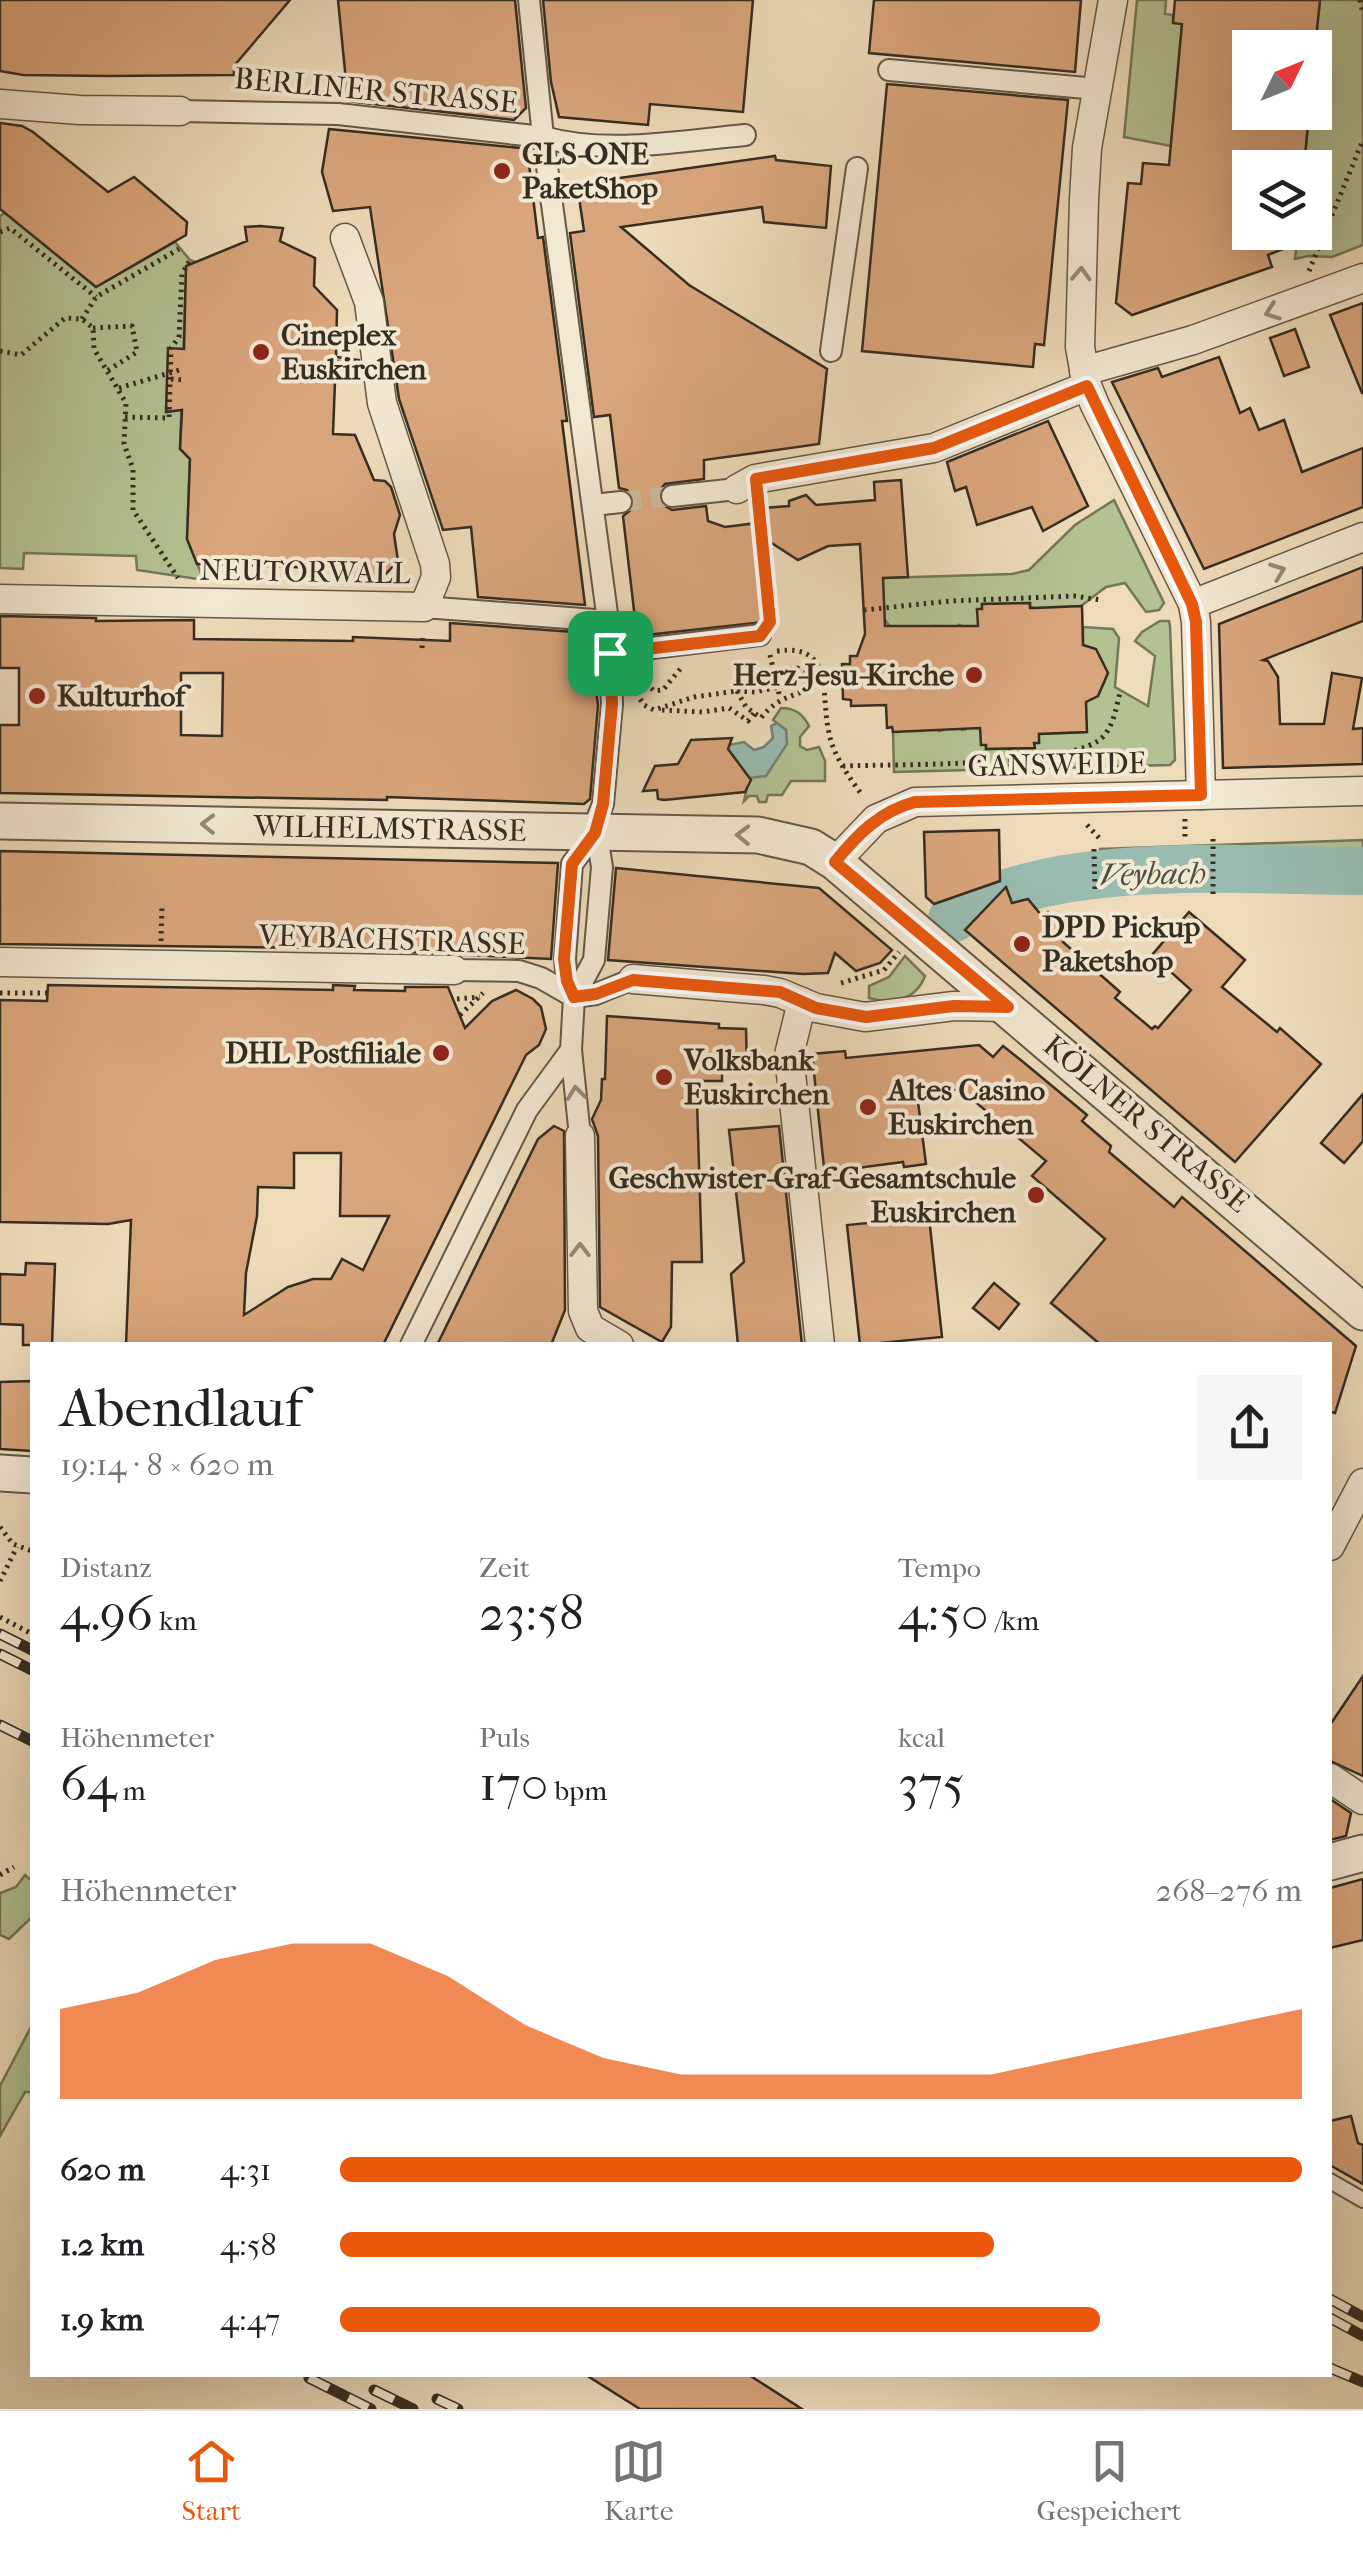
<!DOCTYPE html>
<html lang="de">
<head>
<meta charset="utf-8">
<style>
  :root { --surface:#fff; --page:#f6f6f6; --text:#202124; --muted:#757577; --line:#e0e0e0; --accent:#ea580c }
  body { margin:0; font-family:"IM FELL French Canon",serif; background:var(--page); color:var(--text); height:100vh; display:flex; flex-direction:column; font-size:38px; white-space:nowrap }
  * { box-sizing:border-box; margin:0 }
  p { font-size:32px; color:var(--muted) }
  .icon { flex:none; width:55px; height:55px; fill:none; stroke:currentColor; stroke-width:2; stroke-linecap:round; stroke-linejoin:round }
  .map { position:relative; flex:1; overflow:hidden }
  .drawer { position:absolute; left:30px; top:1342px; width:1302px; height:1035px; display:flex; flex-direction:column; background:var(--surface); border-radius:0px; box-shadow:0 10px 40px #0002 }
  .drawer>* { flex:none }
  .needle { width:65px; rotate:47deg }
  .fabs { position:absolute; left:1232px; top:30px; display:grid; gap:20px }
  .fabs a { display:grid; place-items:center; width:100px; height:100px; border-radius:0px; background:var(--surface); box-shadow:0 10px 40px #0002; font-size:50px }
  .pin { position:absolute; display:grid; place-items:center; width:85px; height:85px; color:#fff; margin:-42px; border-radius:20px; box-shadow:0 5px 15px #0006 }
  .round { display:grid; place-items:center; flex:none; width:105px; height:105px; border-radius:0px; background:var(--page) }
  .headline { display:flex; align-items:center; justify-content:space-between; height:170px; padding:0 30px }
  h1 { font-size:55px; font-weight:600; line-height:75px }
  .figures { display:grid; grid-template-columns:repeat(3,1fr); gap:15px; height:170px; padding:10px 30px }
  .figures div { display:grid; align-content:center }
  .figures b { font-size:50px; font-weight:600 }
  .figures small { font-size:28px; font-weight:400 }
  .figures p { font-size:28px }
  .chart { height:280px; padding:20px 30px }
  .chart p { display:flex; justify-content:space-between }
  .chart svg { width:100%; height:180px; margin-top:10px; fill:var(--accent); opacity:.7 }
  ul { padding:0 30px; list-style:none; font-size:32px }
  li { display:grid; grid-template-columns:160px 120px 1fr; align-items:center; height:75px }
  li i { height:25px; border-radius:12px; background:var(--accent) }
  .tabs { display:flex; justify-content:space-around; align-items:center; height:140px; border-top:2px solid var(--line); background:var(--surface); font-size:28px; color:var(--muted) }
  .tabs a { display:grid; justify-items:center; gap:5px }
  .tabs .on { color:var(--accent) }
  .map>svg:first-child { display:block }
</style>
</head>
<body>
<div class="map">
<svg width="1363" height="2409" viewBox="0 0 1363 2409">
  <rect width="100%" height="100%" fill="#eddbba"/>
  <filter id="stains"><feTurbulence type="fractalNoise" baseFrequency=".002" numOctaves="4"/><feColorMatrix values="0 0 0 0 .2 0 0 0 0 .09 0 0 0 0 .02 0 0 0 .5 -.17"/></filter>
  <radialGradient id="worn" r=".72"><stop offset=".6" stop-color="#630" stop-opacity="0"/><stop offset="1" stop-color="#630" stop-opacity=".3"/></radialGradient>
  <g fill="#b4c192" stroke="#75775a" stroke-width="2.5">
    <polygon points="1137,0 1166,0 1165,14 1173,15 1173,23 1182,24 1171,146 1124,137"/>
    <polygon points="1320,0 1363,0 1363,245 1332,257 1308,256 1295,259 1298,233 1315,232 1315,168 1304,167 1309,113 1315,112 1315,50"/>
    <polygon points="5,213 96,287 175,242 190,260 198,263 186,275 180,448 190,459 187,539 204,580 137,570 136,556 24,553 23,569 0,568 0,216"/>
    <polygon points="1114,500 1164,603 1159,610 1146,612 1125,583 1106,587 1081,606 1035,608 1030,607 1030,603 982,604 982,609 977,610 983,629 963,630 962,626 959,625 958,630 936,626 891,628 883,617 866,625 863,596 883,594 883,578 1012,574 1029,570 1075,525"/>
    <polygon points="1160,621 1169,621 1170,626 1175,760 1170,765 894,772 893,732 898,732 898,727 920,731 921,726 938,726 939,731 943,730 943,726 961,725 962,730 966,729 966,725 985,724 986,749 991,749 1017,748 1029,743 1029,748 1034,748 1034,743 1039,742 1034,734 1086,732 1085,703 1104,683 1099,680 1103,663 1083,645 1083,627 1113,629 1119,638 1115,687 1148,706 1155,656 1135,641 1142,632"/>
    <path d="M 781,708 C 795,708 803,714 809,726 L 800,737 L 800,746 L 807,750 L 819,747 L 825,761 L 825,781 L 791,781 L 782,795 L 768,795 L 766,802 L 759,802 L 757,796 L 749,796 L 744,801 L 749,778 L 786,730 L 773,720 Z"/>
    <polygon points="1363,840 1363,891 1244,891 1101,885 1100,849"/>
    <path d="M 905,956 L 925,976 C 916,1000 892,1005 869,998 L 869,986 L 889,977 Z"/>
    <polygon points="25,1875 32,1881 32,1917 9,1939 0,1935 0,1893 16,1887"/>
    <polygon points="32,2025 32,2092 25,2092 0,2136 0,2086"/>
  </g>
  <polygon fill="#99bbb0" stroke="#718277" stroke-width="2.5" points="777,723 786,730 787,744 766,776 749,778 728,749 729,745 744,742 754,750 764,747 773,738 771,726"/>
  <g fill="none" stroke-linecap="round" stroke-linejoin="round">
    <path stroke="#99bbb0" stroke-width="48" d="M 952,919 C 1050,853 1246,871 1363,871"/>
  </g>
  <g fill="#d9a57c" stroke="#362d21" stroke-width="2.5" fill-rule="evenodd">
    <polygon points="0,0 290,0 234,66 234,75 107,76 23,75 0,71"/>
    <polygon points="338,0 515,0 526,108 514,120 348,101"/>
    <polygon points="543,0 753,0 743,112 650,104 648,125 559,117 551,82"/>
    <polygon points="874,0 1081,0 1075,72 869,53"/>
    <polygon points="1175,0 1320,0 1315,48 1250,48 1250,112 1309,112 1304,168 1250,168 1250,232 1321,234 1268,255 1272,267 1132,315 1116,303 1128,183 1141,184 1143,163 1169,165 1182,24 1173,23"/>
    <polygon points="887,84 1068,100 1044,345 1035,344 1033,367 862,351"/>
    <polygon points="0,123 22,126 33,132 108,192 134,177 187,222 186,235 96,287 0,209"/>
    <polygon points="329,129 520,148 528,156 538,238 543,237 567,421 562,421 585,605 478,597 471,527 443,530 399,399 370,207 333,211 322,172"/>
    <polygon points="775,156 776,160 831,166 826,228 764,222 762,207 621,227 689,285 827,369 819,444 704,460 704,479 665,484 659,491 660,503 672,510 706,506 708,521 725,527 765,522 763,508 789,506 789,501 806,495 816,505 875,500 874,482 901,480 908,577 883,578 885,626 978,626 977,609 982,609 982,604 1030,603 1030,608 1035,608 1082,606 1083,645 1096,649 1108,673 1098,696 1086,702 1087,732 1039,734 1039,743 1034,743 1035,748 986,749 986,745 981,745 980,728 893,732 892,727 887,728 886,705 851,706 851,700 843,699 842,664 850,664 850,656 857,656 865,634 860,544 828,546 798,560 753,531 765,622 637,636 623,516 633,508 634,500 627,490 619,488 610,415 594,417 570,233 584,231 577,184"/>
    <polygon points="260,226 283,228 280,241 315,258 314,286 337,310 336,357 359,360 362,381 335,381 333,434 355,435 374,480 385,481 391,487 400,515 394,534 398,561 380,580 348,579 351,569 197,564 187,539 190,459 180,449 182,410 166,412 168,348 184,349 186,266 247,241 245,227"/>
    <polygon points="1363,303 1363,393 1362,393 1330,315"/>
    <polygon points="1295,329 1309,367 1284,376 1270,338"/>
    <polygon points="1219,357 1240,413 1250,408 1259,430 1284,420 1302,472 1363,448 1363,507 1204,569 1112,382 1158,368 1162,377"/>
    <polygon points="1048,421 1088,506 1043,531 1032,507 977,525 966,487 955,491 947,462"/>
    <polygon points="1363,567 1363,621 1263,660 1268,661 1278,677 1280,724 1324,724 1332,673 1362,678 1353,729 1363,728 1363,764 1223,768 1219,624"/>
    <path d="M 0,616 L 96,618 L 96,621 L 194,620 L 194,639 L 353,641 L 353,637 L 450,641 L 450,623 L 588,633 L 598,705 L 590,799 L 584,804 L 387,797 L 387,800 L 0,793 L 0,725 L 19,725 L 19,668 L 0,668 ZM 181,673 L 223,673 L 222,736 L 181,735 Z"/>
    <polygon points="732,738 728,749 751,780 745,792 664,800 658,799 657,790 643,791 655,766 678,764 691,740"/>
    <polygon points="999,830 1000,881 934,904 926,897 924,832"/>
    <polygon points="0,851 558,863 551,959 406,952 406,949 0,944"/>
    <polygon points="616,868 819,888 892,950 880,963 856,971 835,953 828,973 803,974 608,960"/>
    <polygon points="1006,887 1012,903 1028,899 1042,916 1048,912 1071,932 1063,942 1120,992 1115,998 1152,1029 1155,1026 1158,1028 1191,990 1152,955 1189,912 1245,960 1222,987 1277,1032 1280,1028 1321,1064 1235,1162 965,930"/>
    <path d="M 48,985 L 333,990 L 333,985 L 355,986 L 354,990 L 405,991 L 405,987 L 448,987 L 465,1028 L 492,1001 L 516,990 L 533,999 L 541,1007 L 546,1029 L 539,1045 L 526,1055 L 383,1345 L 126,1345 L 131,1220 L 108,1224 L 0,1222 L 0,1000 L 47,1001 ZM 294,1153 L 341,1153 L 340,1216 L 389,1216 L 363,1270 L 342,1259 L 331,1279 L 313,1279 L 288,1287 L 244,1315 L 246,1273 L 257,1216 L 258,1187 L 294,1188 Z"/>
    <polygon points="607,1016 719,1024 719,1028 746,1029 747,1070 722,1071 722,1081 700,1081 700,1100 697,1101 702,1262 672,1262 671,1327 662,1342 600,1307 598,1136 592,1119 601,1100 602,1079 605,1079"/>
    <polygon points="979,1045 993,1057 1003,1046 1022,1061 1087,1115 1082,1121 1111,1146 1109,1152 1174,1207 1182,1197 1356,1346 1335,1413 1330,1412 1330,1345 1101,1345 1051,1303 1105,1239 1032,1176 1046,1161 960,1089 917,1094 926,1164 904,1167 903,1162 857,1168 857,1173 825,1177 812,1054 845,1051 846,1058"/>
    <polygon points="1363,1094 1363,1141 1344,1163 1321,1143"/>
    <polygon points="554,1126 564,1131 565,1310 551,1345 437,1345 538,1139"/>
    <polygon points="779,1126 802,1345 738,1345 731,1274 744,1262 729,1130"/>
    <polygon points="929,1217 942,1337 860,1345 847,1225"/>
    <polygon points="26,1263 55,1264 52,1345 23,1345 23,1325 0,1324 0,1274 25,1275"/>
    <polygon points="994,1283 1019,1304 999,1329 973,1308"/>
    <polygon points="32,1381 32,1451 0,1449 0,1382"/>
    <polygon points="1363,1676 1363,1776 1330,1761 1330,1725"/>
    <polygon points="1330,1799 1351,1813 1346,1836 1330,1840"/>
    <polygon points="1363,1879 1363,1940 1330,1948 1330,1888"/>
    <polygon points="1351,2116 1358,2143 1363,2145 1363,2184 1330,2165 1330,2121"/>
    <polygon points="586,2375 749,2375 802,2409 640,2409"/>
  </g>
  <g fill="none" stroke-linecap="round" stroke-linejoin="round">
    <polyline stroke="#c8b89b" stroke-width="20" stroke-dasharray="20 10" stroke-linecap="butt" points="621,502 672,496"/>
    <defs>
      <polyline id="service" points="1330,2181 1363,2200"/>
      <g id="pedestrian">
        <polyline points="529,0 543,137 608,621 612,704 603,804 595,824 602,867 594,960 574,997"/>
        <polyline points="889,70 1097,89"/>
        <path d="M 180,111 L 338,114 L 543,137 C 607,155 680,141 745,135"/>
        <polyline points="831,351 857,168"/>
        <polyline points="672,496 737,489"/>
        <polyline points="593,505 621,502"/>
        <polyline points="424,607 608,621"/>
        <polyline points="610,653 760,635"/>
        <polyline points="454,970 519,971 541,978 574,997 596,994 633,979"/>
        <polyline points="580,1136 571,1050 574,997 567,981 565,959 572,864 595,833"/>
        <polyline points="411,1345 527,1110 571,1050"/>
      </g>
      <g id="minor">
        <polyline points="1113,0 1087,148 1084,200 1080,347 1087,386 1095,405 1193,604 1196,622 1201,795"/>
        <polyline points="0,104 80,110 180,111"/>
        <polyline points="1084,371 1193,340 1363,278"/>
        <polyline points="737,489 755,479 934,448 1087,386"/>
        <polyline points="0,599 424,607 436,577 435,564 382,403 369,302 345,238"/>
        <polyline points="1193,604 1363,537"/>
        <polyline points="835,862 876,819 915,802 1363,791"/>
        <polyline points="0,962 454,970"/>
        <polyline points="633,979 764,990 780,993 816,1008 865,1017 954,1006 1008,1007"/>
        <polyline points="802,1002 789,1055 820,1345"/>
        <polyline points="580,1136 583,1311 590,1328 619,1345"/>
        <polyline points="1330,1546 1363,1483"/>
        <polyline points="1330,1778 1363,1800"/>
      </g>
      <g id="tertiary">
        <polyline points="0,821 758,835 811,847 835,862 1363,1312"/>
        <polyline points="0,1473 32,1475"/>
        <polyline points="1330,1862 1363,1853"/>
      </g>
    </defs>
    <use href="#service" stroke="#645847" stroke-width="18"/>
    <use href="#pedestrian" stroke="#645847" stroke-width="24"/>
    <use href="#minor" stroke="#645847" stroke-width="31"/>
    <use href="#tertiary" stroke="#645847" stroke-width="39"/>
    <g stroke="#362d21" stroke-width="5" stroke-dasharray="2.5 5" stroke-linecap="butt">
      <polyline points="1360,0 1363,14"/>
      <polyline points="0,232 10,228 96,297"/>
      <polyline points="1309,271 1363,140"/>
      <polyline points="82,319 96,297 179,249"/>
      <polyline points="93,328 132,326 137,352 107,371"/>
      <polyline points="0,351 21,355 65,318 82,319 93,328 94,349 126,403 124,444 133,469 133,510 178,578"/>
      <polyline points="336,362 352,362"/>
      <polyline points="171,379 183,380"/>
      <polyline points="119,388 183,369"/>
      <polyline points="125,417 169,418 171,348 179,337 182,274 190,260"/>
      <polyline points="757,507 769,615"/>
      <polyline points="864,610 950,601 1074,596 1101,600"/>
      <polyline points="422,648 423,635"/>
      <path d="M 777,651 C 835,643 820,694 829,733 C 833,755 849,777 862,795"/>
      <polyline points="770,655 780,698"/>
      <polyline points="642,669 644,681 654,691 663,690 681,668"/>
      <polyline points="737,691 755,692 798,683 850,681"/>
      <path d="M 737,691 L 746,707 L 761,718 C 780,694 794,698 819,684"/>
      <polyline points="636,693 644,705 654,710 694,697 737,691 749,674 797,668 822,683"/>
      <polyline points="662,710 702,712 729,708 748,721 754,713"/>
      <polyline points="1010,749 1011,776"/>
      <path d="M 843,766 C 897,764 1058,767 1098,741 C 1113,731 1116,708 1120,692"/>
      <polyline points="1185,819 1185,840"/>
      <polyline points="1087,825 1102,841"/>
      <polyline points="1213,839 1213,896"/>
      <polyline points="1094,849 1095,890"/>
      <polyline points="161,941 162,904"/>
      <polyline points="841,983 884,970 899,952"/>
      <polyline points="0,993 47,993"/>
      <polyline points="457,999 480,997"/>
      <polyline points="460,1015 483,993"/>
      <polyline points="0,1527 13,1544 32,1551"/>
      <polyline points="0,1581 17,1547"/>
      <polyline points="0,1617 32,1634"/>
      <polyline points="0,1875 14,1867"/>
    </g>
    <use href="#service" stroke="#f3e8d2" stroke-width="14"/>
    <use href="#pedestrian" stroke="#f3e8d2" stroke-width="20"/>
    <use href="#minor" stroke="#f3e8d2" stroke-width="28"/>
    <use href="#tertiary" stroke="#f3e8d2" stroke-width="35"/>
    <defs>
      <g id="rail">
        <polyline points="0,1634 32,1650"/>
        <polyline points="0,1654 32,1670"/>
        <polyline points="0,1725 32,1741"/>
        <polyline points="1330,2299 1363,2317"/>
        <polyline points="1330,2318 1363,2336"/>
        <polyline points="1330,2368 1363,2382"/>
        <polyline points="309,2378 371,2409"/>
        <polyline points="374,2390 413,2409"/>
        <polyline points="437,2399 458,2409"/>
      </g>
    </defs>
    <use href="#rail" stroke="#362d21" stroke-width="11"/>
    <use href="#rail" stroke="#f3e8d2" stroke-width="8" stroke-dasharray="22" stroke-linecap="butt"/>
  </g>
  <defs><path id="oneway-chevron" d="M-2-3.5L2.5 0L-2 3.5" fill="none" stroke-width="1.6" stroke-linecap="round" stroke-linejoin="round" transform="scale(2.5)"/></defs>
  <g stroke="#948a7a">
    <use href="#oneway-chevron" transform="translate(1081 274) rotate(-88)"/>
    <use href="#oneway-chevron" transform="translate(1272 312) rotate(160)"/>
    <use href="#oneway-chevron" transform="translate(1278 571) rotate(-21)"/>
    <use href="#oneway-chevron" transform="translate(208 824) rotate(-179)"/>
    <use href="#oneway-chevron" transform="translate(743 835) rotate(-179)"/>
    <use href="#oneway-chevron" transform="translate(576 1093) rotate(-97)"/>
    <use href="#oneway-chevron" transform="translate(580 1250) rotate(-90)"/>
  </g>
  <g fill="none" stroke-linecap="round" stroke-linejoin="round">
    <defs>
      <path id="route" d="M 1087,386 L 1192,604 L 1196,622 L 1201,795 L 915,802 C 880,811 857,835 835,862 L 1008,1007 L 954,1006 L 866,1017 L 816,1008 L 780,992 L 633,980 L 596,994 L 574,997 L 567,981 L 564,959 L 572,864 L 595,833 L 603,804 L 612,704 L 610,653 L 760,636 L 770,622 L 756,479 L 934,448 Z"/>
    </defs>
    <use href="#route" stroke="#fff" stroke-width="20"/>
    <use href="#route" stroke="#ea580c" stroke-width="12"/>
  </g>
  <g fill="#8f2418" stroke="#f3e8d2" stroke-width="4">
    <circle cx="502" cy="171" r="10"/>
    <circle cx="261" cy="352" r="10"/>
    <circle cx="974" cy="675" r="10"/>
    <circle cx="37" cy="696" r="10"/>
    <circle cx="1022" cy="944" r="10"/>
    <circle cx="441" cy="1053" r="10"/>
    <circle cx="664" cy="1077" r="10"/>
    <circle cx="868" cy="1107" r="10"/>
    <circle cx="1036" cy="1195" r="10"/>
  </g>
  <g text-anchor="middle" dominant-baseline="central" stroke-width="8" stroke-linejoin="round" paint-order="stroke">
    <g font-size="30" fill="#362d21" stroke="#f3e8d2">
      <text transform="translate(376 91) rotate(5)">BERLINER STRASSE</text>
      <text transform="translate(305 572) rotate(1)">NEUTORWALL</text>
      <text transform="translate(1057 765) rotate(-1)">GANSWEIDE</text>
      <text transform="translate(390 829) rotate(1)">WILHELMSTRASSE</text>
      <text transform="translate(392 940) rotate(2)">VEYBACHSTRASSE</text>
      <text transform="translate(1146 1124) rotate(40)">KÖLNER STRASSE</text>
    </g>
    <g font-size="30" font-weight="bold" fill="#362d21" stroke="#f3e8d2" text-anchor="start">
      <text x="522" y="154">GLS-ONE<tspan x="522" dy="34">PaketShop</tspan></text>
      <text x="281" y="335">Cineplex<tspan x="281" dy="34">Euskirchen</tspan></text>
      <text x="954" y="675" text-anchor="end">Herz-Jesu-Kirche</text>
      <text x="57" y="696">Kulturhof</text>
      <text x="1042" y="927">DPD Pickup<tspan x="1042" dy="34">Paketshop</tspan></text>
      <text x="421" y="1053" text-anchor="end">DHL Postfiliale</text>
      <text x="684" y="1060">Volksbank<tspan x="684" dy="34">Euskirchen</tspan></text>
      <text x="888" y="1090">Altes Casino<tspan x="888" dy="34">Euskirchen</tspan></text>
      <text x="1016" y="1178" text-anchor="end">Geschwister-Graf-Gesamtschule<tspan x="1016" dy="34">Euskirchen</tspan></text>
    </g>
    <g font-size="32" font-style="italic" fill="#4f5045" stroke="#f3e8d2">
      <text transform="translate(1153 874) rotate(-1)">Veybach</text>
    </g>
  </g>
  <rect width="100%" height="100%" filter="url(#stains)"/>
  <rect width="100%" height="100%" fill="url(#worn)"/>
</svg>
<div class="fabs">
<a><svg class="needle" viewBox="-14 -14 28 28"><path d="M0-13l5 13h-10z" fill="#e53935"/><path d="M0 13l5-13h-10z" fill="#757577"/></svg></a>
<a><svg class="icon" aria-label="layers" viewBox="0 0 24 24"><path d="M12 4l9 5-9 5-9-5zM3 14l9 5 9-5"/></svg></a>
</div>
<div class="pin" style="left:610px;top:653px;background:#1e9e55"><svg class="icon" aria-label="arrive" viewBox="0 0 24 24"><path d="M6 21V4h12l-3 4 3 4H6"/></svg></div>
<section class="drawer">
<div class="headline"><div><h1>Abendlauf</h1><p>19:14 · 8 × 620 m</p></div><a class="round"><svg class="icon" aria-label="share" viewBox="0 0 24 24"><path d="M12 15V3M7 8l5-5 5 5M5 13v7h14v-7"/></svg></a></div>
<div class="figures">
<div><p>Distanz</p><b>4.96<small> km</small></b></div>
<div><p>Zeit</p><b>23:58</b></div>
<div><p>Tempo</p><b>4:50<small> /km</small></b></div>
</div>
<div class="figures">
<div><p>Höhenmeter</p><b>64<small> m</small></b></div>
<div><p>Puls</p><b>170<small> bpm</small></b></div>
<div><p>kcal</p><b>375</b></div>
</div>
<div class="chart"><p><span>Höhenmeter</span>268–276 m</p>
<svg viewBox="0 0 160 44" preserveAspectRatio="none"><path d="M0 44V22L10 18L20 10L30 6L40 6L50 14L60 26L70 34L80 38L90 38L100 38L110 38L120 38L130 34L140 30L150 26L160 22V44z"/></svg>
</div>
<ul>
<li><b>620 m</b>4:31<i style="width:100%"></i></li>
<li><b>1.2 km</b>4:58<i style="width:68%"></i></li>
<li><b>1.9 km</b>4:47<i style="width:79%"></i></li>
</ul>
</section>
</div>
<nav class="tabs">
<a class="on"><svg class="icon" aria-label="home" viewBox="0 0 24 24"><path d="M3 11l9-7 9 7M6 9v11h12V9"/></svg>Start</a>
<a><svg class="icon" aria-label="map" viewBox="0 0 24 24"><path d="M3 6l6-2 6 2 6-2v14l-6 2-6-2-6 2zM9 4v14M15 6v14"/></svg>Karte</a>
<a><svg class="icon" aria-label="saved" viewBox="0 0 24 24"><path d="M7 4h10v16l-5-4-5 4z"/></svg>Gespeichert</a>
</nav>
</body>
</html>
